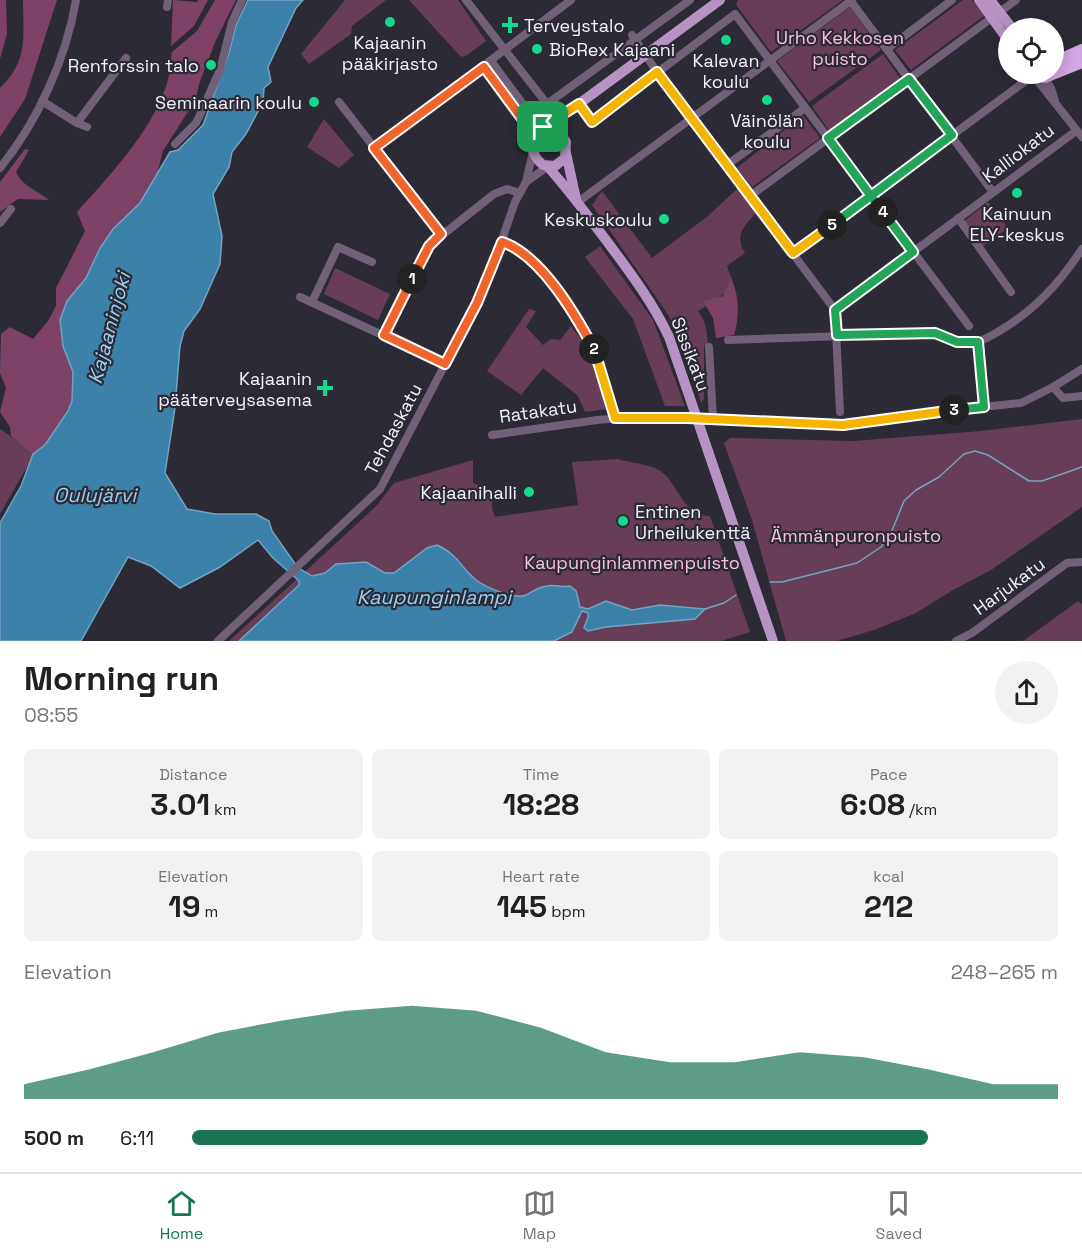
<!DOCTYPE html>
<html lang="en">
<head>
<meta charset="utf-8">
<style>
  :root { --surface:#fff; --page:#f2f2f2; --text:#202124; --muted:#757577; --line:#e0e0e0; --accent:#1a7452 }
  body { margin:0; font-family:"Space Grotesk",sans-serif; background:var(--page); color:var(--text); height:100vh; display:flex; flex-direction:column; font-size:22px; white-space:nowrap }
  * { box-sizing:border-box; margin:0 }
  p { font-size:20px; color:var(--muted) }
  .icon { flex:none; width:33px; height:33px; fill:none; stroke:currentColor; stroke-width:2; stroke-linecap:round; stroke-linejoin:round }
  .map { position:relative; height:641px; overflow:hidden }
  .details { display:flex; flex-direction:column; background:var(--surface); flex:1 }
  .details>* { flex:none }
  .buttons { position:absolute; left:998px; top:18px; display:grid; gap:12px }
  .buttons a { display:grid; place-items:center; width:66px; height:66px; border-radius:50%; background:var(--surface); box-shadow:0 3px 15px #0003; font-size:30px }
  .pin { position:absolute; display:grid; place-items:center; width:51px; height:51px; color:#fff; margin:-26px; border-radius:12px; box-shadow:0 3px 9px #0006 }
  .km { position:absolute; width:30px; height:30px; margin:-15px; border-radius:50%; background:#222; color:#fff; font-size:16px; line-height:30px; text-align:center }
  .round { display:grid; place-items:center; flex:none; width:63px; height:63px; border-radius:32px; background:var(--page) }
  .summary { display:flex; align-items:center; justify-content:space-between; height:102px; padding:0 24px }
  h1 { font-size:33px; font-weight:700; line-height:45px }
  .figures { display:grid; grid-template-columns:repeat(3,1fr); gap:9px; height:102px; padding:6px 24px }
  .figures div { display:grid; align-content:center; border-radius:9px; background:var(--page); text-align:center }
  .figures b { font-size:30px; font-weight:700 }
  .figures small { font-size:16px; font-weight:400 }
  .figures p { font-size:16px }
  .chart { height:168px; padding:12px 24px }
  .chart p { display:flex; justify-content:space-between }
  .chart svg { width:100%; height:108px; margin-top:6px; fill:var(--accent); opacity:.7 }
  ul { padding:0 24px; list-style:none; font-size:20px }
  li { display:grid; grid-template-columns:96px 72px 1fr; align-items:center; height:45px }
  li i { height:15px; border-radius:8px; background:var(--accent) }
  .dock { display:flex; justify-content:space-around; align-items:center; height:84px; border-top:2px solid var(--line); background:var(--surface); font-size:16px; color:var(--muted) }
  .dock a { display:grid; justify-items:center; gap:3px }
  .dock .on { color:var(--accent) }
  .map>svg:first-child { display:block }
</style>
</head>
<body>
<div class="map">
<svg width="1082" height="641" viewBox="0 0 1082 641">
  <rect width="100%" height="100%" fill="#2c2a35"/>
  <g fill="#683d57">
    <polygon points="345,0 386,0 352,26 351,34 309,64 301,54"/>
    <polygon points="409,0 458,0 486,41 467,55 461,57"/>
    <polygon points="738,0 843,0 771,52 736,5"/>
    <polygon points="963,0 972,0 984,16 911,70 895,50"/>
    <polygon points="850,7 881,50 809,102 777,61"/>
    <polygon points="883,54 901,79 829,131 812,106"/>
    <polygon points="803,115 820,138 752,187 737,168"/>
    <polygon points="324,119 354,155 339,168 307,147"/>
    <path d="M 738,188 L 756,213 C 744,226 734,235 745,253 L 727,266 L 731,277 L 726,292 L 718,298 L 703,301 L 706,306 L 698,311 C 706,322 707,331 708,344 L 704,346 L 704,399 L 701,403 L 684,349 L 669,316 L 592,205 L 602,191 L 652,258 L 708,216 Z"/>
    <polygon points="988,202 1008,228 982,247 963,222"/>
    <polygon points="600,246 653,320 685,406 665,406 633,319 585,257"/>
    <polygon points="335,268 390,294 378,320 324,294"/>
    <polygon points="529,309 536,311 526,327 543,345 551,339 560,340 571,326 586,346 607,409 585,412 578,396 543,368 521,395 487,371"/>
    <polygon points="1082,419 1082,507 991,570 953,590 916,613 874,630 837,641 786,641 752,520 724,443 730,438 853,441 981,431"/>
    <polygon points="0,429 35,453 0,514"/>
    <path d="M 617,459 C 628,462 655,465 663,473 C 681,489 682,514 710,516 L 750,632 L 721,641 L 229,641 L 357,524 L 378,504 L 394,483 L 473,460 L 473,483 L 492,491 L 492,508 L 495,517 L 578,505 L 572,462 Z"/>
    <polygon points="1078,601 1082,604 1082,641 1023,641"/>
  </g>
  <g fill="#7d4265">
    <polygon points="0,0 6,0 7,34 0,59"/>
    <path d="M 23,0 L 57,0 L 25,99 L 0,137 L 0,88 C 29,60 23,36 23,0 Z"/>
    <polygon points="173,0 197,2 198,0 208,0 194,26 171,46"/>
    <path d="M 215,0 L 236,0 L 216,40 L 199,84 L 196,99 L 163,151 L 157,174 L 140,203 L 113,229 L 100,248 L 86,278 L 67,301 L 60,321 L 63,346 L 73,372 L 72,401 L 68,411 L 45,445 L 33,454 L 11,436 L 10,427 L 0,412 L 6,388 L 0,373 L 1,334 L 10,327 L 33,339 L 48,321 L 56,306 L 56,288 L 85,231 L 77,212 C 109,176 149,134 165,89 C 170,78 170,64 172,52 L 197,31 Z"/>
    <path d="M 25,149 L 29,150 L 16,172 C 22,186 37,190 49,200 L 18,199 L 0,212 L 0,182 Z"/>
    <path d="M 731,277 C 739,295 740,316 734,335 L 716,338 L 713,318 L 703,301 L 723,296 Z"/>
  </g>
  <path fill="#3c81aa" stroke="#73a3c2" stroke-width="1.5" d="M 248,0 L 303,0 L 296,8 L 268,67 L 271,82 L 264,88 L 263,102 L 246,134 L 232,152 L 229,167 L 213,194 L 222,236 L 220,264 L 200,309 L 184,331 L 180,346 L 175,408 L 165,473 L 187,509 L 215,514 L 256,514 L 269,521 L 272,531 L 298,568 L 312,576 L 325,573 L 336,564 L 366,562 L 385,573 L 394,573 L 427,548 L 437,545 C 460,556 459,566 475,579 C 484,587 515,600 526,595 C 534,591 538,587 547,586 C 555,584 562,588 570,586 L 576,591 L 580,607 L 588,609 L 606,601 L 632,610 L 660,605 L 705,609 L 695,619 L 606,627 L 588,631 L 584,628 L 588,617 L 588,613 L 582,611 L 572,632 L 554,641 L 239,641 L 299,585 L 299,581 L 273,558 L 258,540 L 220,567 L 180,588 L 151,566 L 128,557 L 81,641 L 0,641 L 0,523 L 21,486 L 33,454 L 45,445 L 68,411 L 72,401 L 73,372 L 63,346 L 60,320 L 67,301 L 86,278 L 100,248 L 113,229 L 140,203 L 170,152 L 178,150 L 203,125 L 229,53 L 236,25 Z"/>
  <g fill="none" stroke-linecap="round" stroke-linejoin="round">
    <g stroke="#73a3c2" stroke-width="1.5">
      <polyline points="770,582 782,582 857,563 881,547 891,533 904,501 916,490 939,477 964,454 975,451 988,455 1029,481 1042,481 1082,467"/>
      <polyline points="705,609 724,603 736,595"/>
    </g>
    <g stroke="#726078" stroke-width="8">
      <polyline points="466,0 547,104 690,0"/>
      <polyline points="850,0 993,192"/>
      <polyline points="167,7 168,0"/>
      <polyline points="632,35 657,72 835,310 840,412"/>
      <polyline points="887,49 952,0"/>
      <polyline points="491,61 534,119 543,127"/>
      <polyline points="484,67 523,120 532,143"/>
      <polyline points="1033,75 1082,137"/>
      <polyline points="1043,75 1051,88 1055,101"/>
      <polyline points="42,101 77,123 87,127"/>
      <polyline points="339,102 441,234"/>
      <polyline points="579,104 592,122 735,14 969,326"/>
      <polyline points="77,123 126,58"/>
      <polyline points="175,144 196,123 199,117 220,70 232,22 242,0"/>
      <polyline points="374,148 571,0"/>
      <polyline points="727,165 805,108"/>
      <path d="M 0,168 C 38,121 66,59 76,0"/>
      <polyline points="526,182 547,167"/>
      <polyline points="750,196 1016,0"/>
      <polyline points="578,202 852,0"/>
      <polyline points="958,218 1011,292"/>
      <polyline points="0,223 11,209"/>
      <polyline points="502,241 525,253 551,283 584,331 597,355 615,418"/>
      <polyline points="793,253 1035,74"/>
      <polyline points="300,297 445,364"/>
      <polyline points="312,302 338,247 372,262"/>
      <polyline points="835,310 1076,131"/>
      <polyline points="384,335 431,244 494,194 507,189 520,193"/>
      <path d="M 728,340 L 935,333 C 948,339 960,345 975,342 C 983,341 990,336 996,333 C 1033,312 1059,284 1082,249"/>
      <polyline points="978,342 984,407"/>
      <polyline points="709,347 713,419"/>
      <polyline points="1053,387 1082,369"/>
      <polyline points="492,435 597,420 634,417 849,425 916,414 1021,403 1053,387 1063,398 1082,396"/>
      <polyline points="218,641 380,489 477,303 497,254 515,202 526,182 533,152"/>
      <polyline points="956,641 972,633 1067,563 1082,562"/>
    </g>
    <g stroke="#b793c3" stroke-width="10">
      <polyline points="979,0 1008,40"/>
      <polyline points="990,0 1012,28"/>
      <path d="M 546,127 L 558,131 L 566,142 L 565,158 L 555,166 L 543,165 C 531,155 528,142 539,129 L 546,127 L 572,109 L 720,0"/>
      <polyline points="566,153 576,199"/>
      <path d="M 548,167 C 569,190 587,215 606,240 C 629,271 652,301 669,337 L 773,641"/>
    </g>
    <g stroke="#d2a7e1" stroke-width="12">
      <polyline points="1053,63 1082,50"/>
      <polyline points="1033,75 1045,77 1082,62"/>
    </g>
  </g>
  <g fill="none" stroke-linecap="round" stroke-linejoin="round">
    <defs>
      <polyline id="split-1" points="412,279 429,246 441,234 374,148 484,67 523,120 532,143 536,133 543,127"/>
      <path id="split-2" d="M 412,279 L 384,335 L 445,364 L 477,303 L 502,242 C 541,255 575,314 594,349"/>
      <polyline id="split-3" points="594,349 615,418 688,418 843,425 954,410"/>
      <polyline id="split-4" points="883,212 913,252 835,310 837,335 935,333 957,342 978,342 984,407 954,410"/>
      <polyline id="split-5" points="832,225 952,135 909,79 828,138 871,196 883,212"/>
      <polyline id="split-6" points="543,127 579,104 592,122 657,72 793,253 832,225"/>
    </defs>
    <use href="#split-1" stroke="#fff" stroke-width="12"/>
    <use href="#split-2" stroke="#fff" stroke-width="12"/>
    <use href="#split-3" stroke="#fff" stroke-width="12"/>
    <use href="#split-4" stroke="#fff" stroke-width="12"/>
    <use href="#split-5" stroke="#fff" stroke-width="12"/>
    <use href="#split-6" stroke="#fff" stroke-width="12"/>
    <use href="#split-1" stroke="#f0652b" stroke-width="8"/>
    <use href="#split-2" stroke="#f0652b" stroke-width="8"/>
    <use href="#split-3" stroke="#f5b400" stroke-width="8"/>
    <use href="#split-4" stroke="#22a559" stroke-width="8"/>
    <use href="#split-5" stroke="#22a559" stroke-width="8"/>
    <use href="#split-6" stroke="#f5b400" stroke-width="8"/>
  </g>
  <g fill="#13d98a" stroke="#2c2a35" stroke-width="2">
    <circle cx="390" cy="22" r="6"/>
    <path d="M507 16h6v6h6v6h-6v6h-6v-6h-6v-6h6z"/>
    <circle cx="726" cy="40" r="6"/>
    <circle cx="537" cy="49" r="6"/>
    <circle cx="211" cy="65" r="6"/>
    <circle cx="767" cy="100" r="6"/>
    <circle cx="314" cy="102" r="6"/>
    <circle cx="1017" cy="193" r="6"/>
    <circle cx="664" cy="219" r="6"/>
    <path d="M322 379h6v6h6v6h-6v6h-6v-6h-6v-6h6z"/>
    <circle cx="529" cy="492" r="6"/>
    <circle cx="623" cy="521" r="6"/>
  </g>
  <g text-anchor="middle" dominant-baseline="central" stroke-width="4.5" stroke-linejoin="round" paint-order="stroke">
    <g font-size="18" fill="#f4f3fb" stroke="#2c2a35" text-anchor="end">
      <text x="524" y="25" text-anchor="start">Terveystalo</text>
      <text x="390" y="42" text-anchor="middle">Kajaanin<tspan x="390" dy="21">pääkirjasto</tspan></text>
      <text x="549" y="49" text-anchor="start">BioRex Kajaani</text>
      <text x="726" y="60" text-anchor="middle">Kalevan<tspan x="726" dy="21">koulu</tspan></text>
      <text x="199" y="65">Renforssin talo</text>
      <text x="302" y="102">Seminaarin koulu</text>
      <text x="767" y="120" text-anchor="middle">Väinölän<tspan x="767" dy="21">koulu</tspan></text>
      <text x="1017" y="213" text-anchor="middle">Kainuun<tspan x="1017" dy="21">ELY-keskus</tspan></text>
      <text x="652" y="219">Keskuskoulu</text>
      <text x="312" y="378">Kajaanin<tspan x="312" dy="21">pääterveysasema</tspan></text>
      <text x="517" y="492">Kajaanihalli</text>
      <text x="635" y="511" text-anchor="start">Entinen<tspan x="635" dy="21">Urheilukenttä</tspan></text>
    </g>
    <g font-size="18" fill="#f9c2e1" stroke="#2c2a35">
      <text x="840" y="37">Urho Kekkosen<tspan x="840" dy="21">puisto</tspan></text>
      <text x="856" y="535">Ämmänpuronpuisto</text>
      <text x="632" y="562">Kaupunginlammenpuisto</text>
    </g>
    <g font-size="18" fill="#f4f3fb" stroke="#2c2a35">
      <text transform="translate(1018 153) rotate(-37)">Kalliokatu</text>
      <text transform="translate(691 354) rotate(69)">Sissikatu</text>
      <text transform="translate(538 411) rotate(-8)">Ratakatu</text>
      <text transform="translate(393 429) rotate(-62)">Tehdaskatu</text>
      <text transform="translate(1009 586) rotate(-36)">Harjukatu</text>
    </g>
    <g font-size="20" font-style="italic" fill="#9ad0f3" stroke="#2c2a35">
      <text transform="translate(109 328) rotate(-75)">Kajaaninjoki</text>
      <text x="95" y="495">Oulujärvi</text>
      <text x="434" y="597">Kaupunginlampi</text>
    </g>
  </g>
</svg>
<div class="buttons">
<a><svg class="icon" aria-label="locate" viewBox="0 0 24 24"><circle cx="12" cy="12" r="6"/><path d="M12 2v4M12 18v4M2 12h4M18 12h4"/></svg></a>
</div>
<div class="pin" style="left:543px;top:127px;background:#1e9e55"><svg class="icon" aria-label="arrive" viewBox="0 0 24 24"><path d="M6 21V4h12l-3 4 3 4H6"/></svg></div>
<b class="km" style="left:412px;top:279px">1</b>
<b class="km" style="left:594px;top:349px">2</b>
<b class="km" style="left:954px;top:410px">3</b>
<b class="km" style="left:883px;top:212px">4</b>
<b class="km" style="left:832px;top:225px">5</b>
</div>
<section class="details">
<div class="summary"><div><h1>Morning run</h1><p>08:55</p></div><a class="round"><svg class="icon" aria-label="share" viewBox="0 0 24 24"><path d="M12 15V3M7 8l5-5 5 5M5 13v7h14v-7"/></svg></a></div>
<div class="figures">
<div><p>Distance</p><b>3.01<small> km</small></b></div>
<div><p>Time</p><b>18:28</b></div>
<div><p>Pace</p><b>6:08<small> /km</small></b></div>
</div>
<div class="figures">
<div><p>Elevation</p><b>19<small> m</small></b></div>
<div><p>Heart rate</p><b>145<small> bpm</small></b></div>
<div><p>kcal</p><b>212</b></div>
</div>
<div class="chart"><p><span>Elevation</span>248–265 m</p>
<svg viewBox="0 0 160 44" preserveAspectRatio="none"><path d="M0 44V38L10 32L20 25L30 17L40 12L50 8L60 6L70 8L80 15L90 25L100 29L110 29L120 25L130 27L140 32L150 38L160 38V44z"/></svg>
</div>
<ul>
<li><b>500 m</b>6:11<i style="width:85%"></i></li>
</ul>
</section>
<nav class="dock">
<a class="on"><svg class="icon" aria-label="home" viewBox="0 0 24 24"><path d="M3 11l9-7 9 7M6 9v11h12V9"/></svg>Home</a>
<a><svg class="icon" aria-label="map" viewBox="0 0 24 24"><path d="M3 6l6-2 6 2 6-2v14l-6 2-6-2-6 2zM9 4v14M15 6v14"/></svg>Map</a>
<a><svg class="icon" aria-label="saved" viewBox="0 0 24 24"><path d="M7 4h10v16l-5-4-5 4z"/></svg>Saved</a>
</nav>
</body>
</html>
